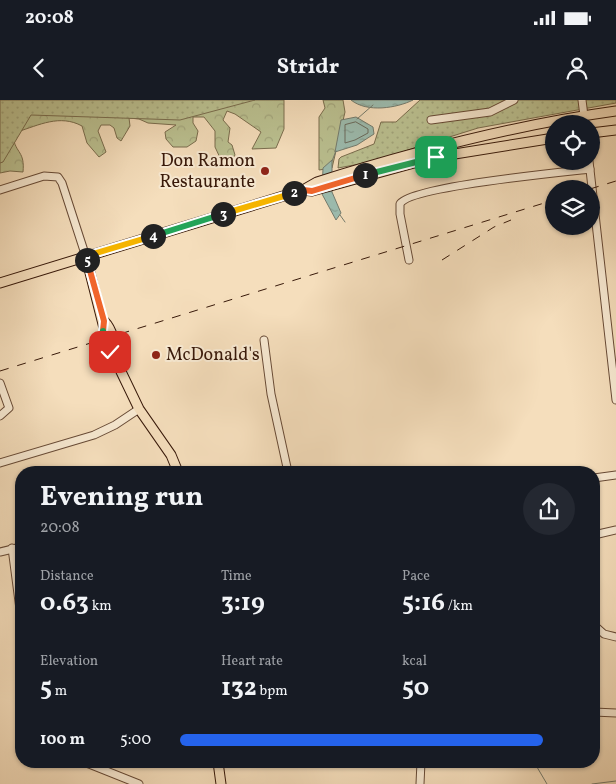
<!DOCTYPE html>
<html lang="en">
<head>
<meta charset="utf-8">
<style>
  :root { --surface:#171b24; --page:#242831; --text:#f1f3f6; --muted:#9ea1a6; --accent:#2563eb }
  body { margin:0; font-family:Vollkorn,serif; background:var(--page); color:var(--text); height:100vh; display:flex; flex-direction:column; font-size:19px; white-space:nowrap }
  * { box-sizing:border-box; margin:0 }
  p { font-size:16px; color:var(--muted) }
  .icon { flex:none; width:28px; height:28px; fill:none; stroke:currentColor; stroke-width:2; stroke-linecap:round; stroke-linejoin:round }
  .map { position:relative; flex:1; overflow:hidden }
  .panel { position:absolute; left:15px; top:366px; width:585px; height:302px; display:flex; flex-direction:column; background:var(--surface); border-radius:20px; box-shadow:0 1px 4px #0004 }
  .panel>* { flex:none }
  .fabs { position:absolute; left:545px; top:15px; display:grid; gap:10px }
  .fabs a { display:grid; place-items:center; width:55px; height:55px; border-radius:50%; background:var(--surface); box-shadow:0 1px 4px #0004; font-size:25px }
  .pin { position:absolute; display:grid; place-items:center; width:42px; height:42px; color:#fff; margin:-21px; border-radius:10px; box-shadow:0 2px 8px #0006 }
  .km { position:absolute; width:25px; height:25px; margin:-12px; border-radius:50%; background:#222; color:#fff; font-size:14px; line-height:25px; text-align:center }
  .round { display:grid; place-items:center; flex:none; width:52px; height:52px; border-radius:26px; background:var(--page) }
  .summary { display:flex; align-items:center; justify-content:space-between; height:85px; padding:0 25px }
  h1 { font-size:28px; font-weight:700; line-height:38px }
  .stats { display:grid; grid-template-columns:repeat(3,1fr); gap:8px; height:85px; padding:5px 25px }
  .stats div { display:grid; align-content:center }
  .stats b { font-size:25px; font-weight:700 }
  .stats small { font-size:14px; font-weight:400 }
  .stats p { font-size:14px }
  ul { padding:0 25px; list-style:none; font-size:16px }
  li { display:grid; grid-template-columns:80px 60px 1fr; align-items:center; height:38px }
  li i { height:12px; border-radius:6px; background:var(--accent) }
  .status { display:flex; justify-content:space-between; align-items:center; height:35px; padding:0 25px; background:var(--surface); direction:ltr }
  .status svg { height:14px; fill:currentColor }
  header { display:flex; justify-content:space-between; align-items:center; height:65px; padding:0 25px; background:var(--surface); font-size:22px; font-weight:700 }
  .map>svg:first-child { display:block }
</style>
</head>
<body>
<div class="status"><b>20:08</b><svg viewBox="0 0 49 12"><path d="M0 12V9h3v3zM5 12V6h3v6zM10 12V3h3v9zM15 12V0h3v12zM26 1h20v11H26zM47 4h2v5h-2z"/></svg></div>
<header><svg class="icon" aria-label="back" viewBox="0 0 24 24"><path d="M15 5l-7 7 7 7"/></svg>Stridr<svg class="icon" aria-label="person" viewBox="0 0 24 24"><circle cx="12" cy="8" r="4"/><path d="M4 21q1-7 8-7t8 7"/></svg></header>
<div class="map">
<svg width="616" height="684" viewBox="0 0 616 684">
  <defs>
    <pattern id="forest-crowns" width="20" height="18" patternUnits="userSpaceOnUse" patternTransform="scale(1.25)"><rect width="20" height="18" fill="#bbc191"/><path d="M2 6a3 3 0 1 1 6 0M12 15a3 3 0 1 1 6 0" fill="none" stroke="#a2a57c"/></pattern>
    <pattern id="park-dots" width="8" height="8" patternUnits="userSpaceOnUse" patternTransform="scale(1.25)"><rect width="8" height="8" fill="#bbc191"/><path d="M2 2h.1M6 6h.1" fill="none" stroke="#a2a57c" stroke-width="1.8" stroke-linecap="round"/></pattern>
    <pattern id="water-ripples" width="26" height="14" patternUnits="userSpaceOnUse" patternTransform="scale(1.25)"><rect width="26" height="14" fill="#9cbcaf"/><path d="M2 4q2-2 4 0t4 0M15 11q2-2 4 0t4 0" fill="none" stroke="#87a195"/></pattern>
  </defs>
  <rect width="100%" height="100%" fill="#f5debc"/>
  <filter id="stains"><feTurbulence type="fractalNoise" baseFrequency=".004" numOctaves="4"/><feColorMatrix values="0 0 0 0 .2 0 0 0 0 .09 0 0 0 0 .02 0 0 0 .5 -.17"/></filter>
  <radialGradient id="worn" r=".72"><stop offset=".6" stop-color="#630" stop-opacity="0"/><stop offset="1" stop-color="#630" stop-opacity=".3"/></radialGradient>
  <g fill="url(#forest-crowns)" stroke="#7a6d4e">
    <path d="M 0,0 L 284,0 L 284,29 L 276,48 L 252,49 L 261,32 L 235,14 L 227,11 L 223,20 L 230,28 L 228,42 L 232,45 L 235,55 L 231,61 L 222,62 L 215,47 L 215,31 L 204,17 L 193,17 L 193,23 L 198,31 L 196,41 L 187,47 L 173,47 L 166,39 L 165,32 L 176,25 L 148,23 L 139,19 L 129,18 L 130,26 L 121,41 L 117,38 L 114,28 L 110,25 L 101,25 L 98,31 L 106,52 L 99,57 L 87,43 L 82,26 C 60,14 39,25 17,32 L 13,37 C 16,54 25,51 23,72 L 10,71 L 0,73 Z"/>
    <polygon points="323,0 343,0 345,12 332,68 319,70 319,17 325,8"/>
  </g>
  <g fill="url(#park-dots)" stroke="#7a6d4e">
    <polygon points="0,0 255,0 180,20 31,15 3,62 0,63"/>
    <polygon points="420,0 616,0 616,3 478,28 370,62 338,68 339,59 341,57 374,44 381,22 396,22"/>
  </g>
  <g fill="url(#water-ripples)" stroke="#747b6d">
    <path d="M 351,0 L 413,0 C 397,8 367,13 351,0 Z"/>
    <polygon points="356,17 373,27 374,34 357,45 335,52 341,20"/>
    <polygon points="332,60 332,92 341,113 336,120 322,94 323,68"/>
  </g>
  <g fill="none" stroke-linecap="round" stroke-linejoin="round">
    <polygon stroke="#6a6a5c" stroke-width="1" points="356,22 368,29 368,33 355,40 345,43 345,25"/>
    <g stroke="#747b6d" stroke-width="1">
      <polyline points="357,19 373,5"/>
      <polyline points="332,61 336,51"/>
      <polyline points="340,115 345,122"/>
      <polyline points="534,662 547,684"/>
      <polyline points="592,684 616,681"/>
    </g>
    <defs>
      <g id="minor">
        <polyline points="582,0 585,24"/>
        <polyline points="431,20 490,12 514,0"/>
        <polyline points="589,61 616,300"/>
        <polyline points="0,90 44,76 58,77 62,83 86,157"/>
        <path d="M 409,160 L 400,114 L 400,104 C 409,87 563,72 590,69"/>
        <polyline points="264,240 271,294 288,372"/>
        <polyline points="0,283 9,308 0,316"/>
        <polyline points="0,363 94,335 115,325 139,309"/>
        <polyline points="594,378 616,375"/>
        <polyline points="594,435 616,430"/>
        <polyline points="12,448 21,517"/>
        <polyline points="0,452 21,447"/>
        <polyline points="594,525 604,534 616,537"/>
        <polyline points="594,612 616,613"/>
        <polyline points="84,662 139,684"/>
        <polyline points="420,684 421,662"/>
      </g>
      <g id="major">
        <polyline points="591,33 616,30"/>
        <polyline points="303,90 312,91 436,57 554,38"/>
        <polyline points="86,157 110,252 114,257 139,309 171,355 178,372"/>
        <path d="M 0,183 L 303,90 L 317,82 C 415,51 514,25 616,11"/>
        <path d="M 104,221 C 112,229 117,246 114,257"/>
        <polyline points="218,662 221,684"/>
      </g>
    </defs>
    <use href="#minor" stroke="#674a36" stroke-width="9"/>
    <use href="#major" stroke="#38190a" stroke-width="11"/>
    <use href="#minor" stroke="#f8ead3" stroke-width="7"/>
    <use href="#major" stroke="#f5debc" stroke-width="9"/>
    <g stroke="#38190a" stroke-width="1" stroke-dasharray="9 9" stroke-linecap="butt">
      <polyline points="590,89 616,81"/>
      <polyline points="442,160 494,127 511,120"/>
      <polyline points="0,271 554,100"/>
    </g>
  </g>
  <g fill="none" stroke-linecap="round" stroke-linejoin="round">
    <defs>
      <polyline id="split-1" points="365,75 436,57"/>
      <polyline id="split-2" points="294,93 303,90 312,91 365,75"/>
      <polyline id="split-3" points="223,114 294,93"/>
      <polyline id="split-4" points="153,136 223,114"/>
      <polyline id="split-5" points="87,160 86,156 153,136"/>
      <polyline id="split-6" points="87,160 104,221 103,231"/>
      <polyline id="split-7" points="103,231 110,252"/>
    </defs>
    <use href="#split-1" stroke="#fff" stroke-width="10"/>
    <use href="#split-2" stroke="#fff" stroke-width="10"/>
    <use href="#split-3" stroke="#fff" stroke-width="10"/>
    <use href="#split-4" stroke="#fff" stroke-width="10"/>
    <use href="#split-5" stroke="#fff" stroke-width="10"/>
    <use href="#split-6" stroke="#fff" stroke-width="10"/>
    <use href="#split-7" stroke="#fff" stroke-width="10"/>
    <use href="#split-1" stroke="#22a559" stroke-width="6"/>
    <use href="#split-2" stroke="#f0652b" stroke-width="6"/>
    <use href="#split-3" stroke="#f5b400" stroke-width="6"/>
    <use href="#split-4" stroke="#22a559" stroke-width="6"/>
    <use href="#split-5" stroke="#f5b400" stroke-width="6"/>
    <use href="#split-6" stroke="#f0652b" stroke-width="6"/>
    <use href="#split-7" stroke="#22a559" stroke-width="6"/>
  </g>
  <g fill="#8f2418" stroke="#f8ead3" stroke-width="2">
    <circle cx="265" cy="71" r="5"/>
    <circle cx="156" cy="255" r="5"/>
  </g>
  <g text-anchor="middle" dominant-baseline="central" stroke-width="4" stroke-linejoin="round" paint-order="stroke">
    <g font-size="18" fill="#38190a" stroke="#f8ead3" text-anchor="end">
      <text x="255" y="61">Don Ramon<tspan x="255" dy="21">Restaurante</tspan></text>
      <text x="166" y="255" text-anchor="start">McDonald's</text>
    </g>
  </g>
  <rect width="100%" height="100%" filter="url(#stains)"/>
  <rect width="100%" height="100%" fill="url(#worn)"/>
</svg>
<div class="fabs">
<a><svg class="icon" aria-label="locate" viewBox="0 0 24 24"><circle cx="12" cy="12" r="6"/><path d="M12 2v4M12 18v4M2 12h4M18 12h4"/></svg></a>
<a><svg class="icon" aria-label="layers" viewBox="0 0 24 24"><path d="M12 4l9 5-9 5-9-5zM3 14l9 5 9-5"/></svg></a>
</div>
<div class="pin" style="left:436px;top:57px;background:#1e9e55"><svg class="icon" aria-label="arrive" viewBox="0 0 24 24"><path d="M6 21V4h12l-3 4 3 4H6"/></svg></div>
<div class="pin" style="left:110px;top:252px;background:#d93025"><svg class="icon" aria-label="check" viewBox="0 0 24 24"><path d="M5 12l5 5 9-10"/></svg></div>
<b class="km" style="left:365px;top:75px">1</b>
<b class="km" style="left:294px;top:93px">2</b>
<b class="km" style="left:223px;top:114px">3</b>
<b class="km" style="left:153px;top:136px">4</b>
<b class="km" style="left:87px;top:160px">5</b>
<section class="panel">
<div class="summary"><div><h1>Evening run</h1><p>20:08</p></div><a class="round"><svg class="icon" aria-label="share" viewBox="0 0 24 24"><path d="M12 15V3M7 8l5-5 5 5M5 13v7h14v-7"/></svg></a></div>
<div class="stats">
<div><p>Distance</p><b>0.63<small> km</small></b></div>
<div><p>Time</p><b>3:19</b></div>
<div><p>Pace</p><b>5:16<small> /km</small></b></div>
</div>
<div class="stats">
<div><p>Elevation</p><b>5<small> m</small></b></div>
<div><p>Heart rate</p><b>132<small> bpm</small></b></div>
<div><p>kcal</p><b>50</b></div>
</div>
<ul>
<li><b>100 m</b>5:00<i style="width:92%"></i></li>
</ul>
</section>
</div>
</body>
</html>
